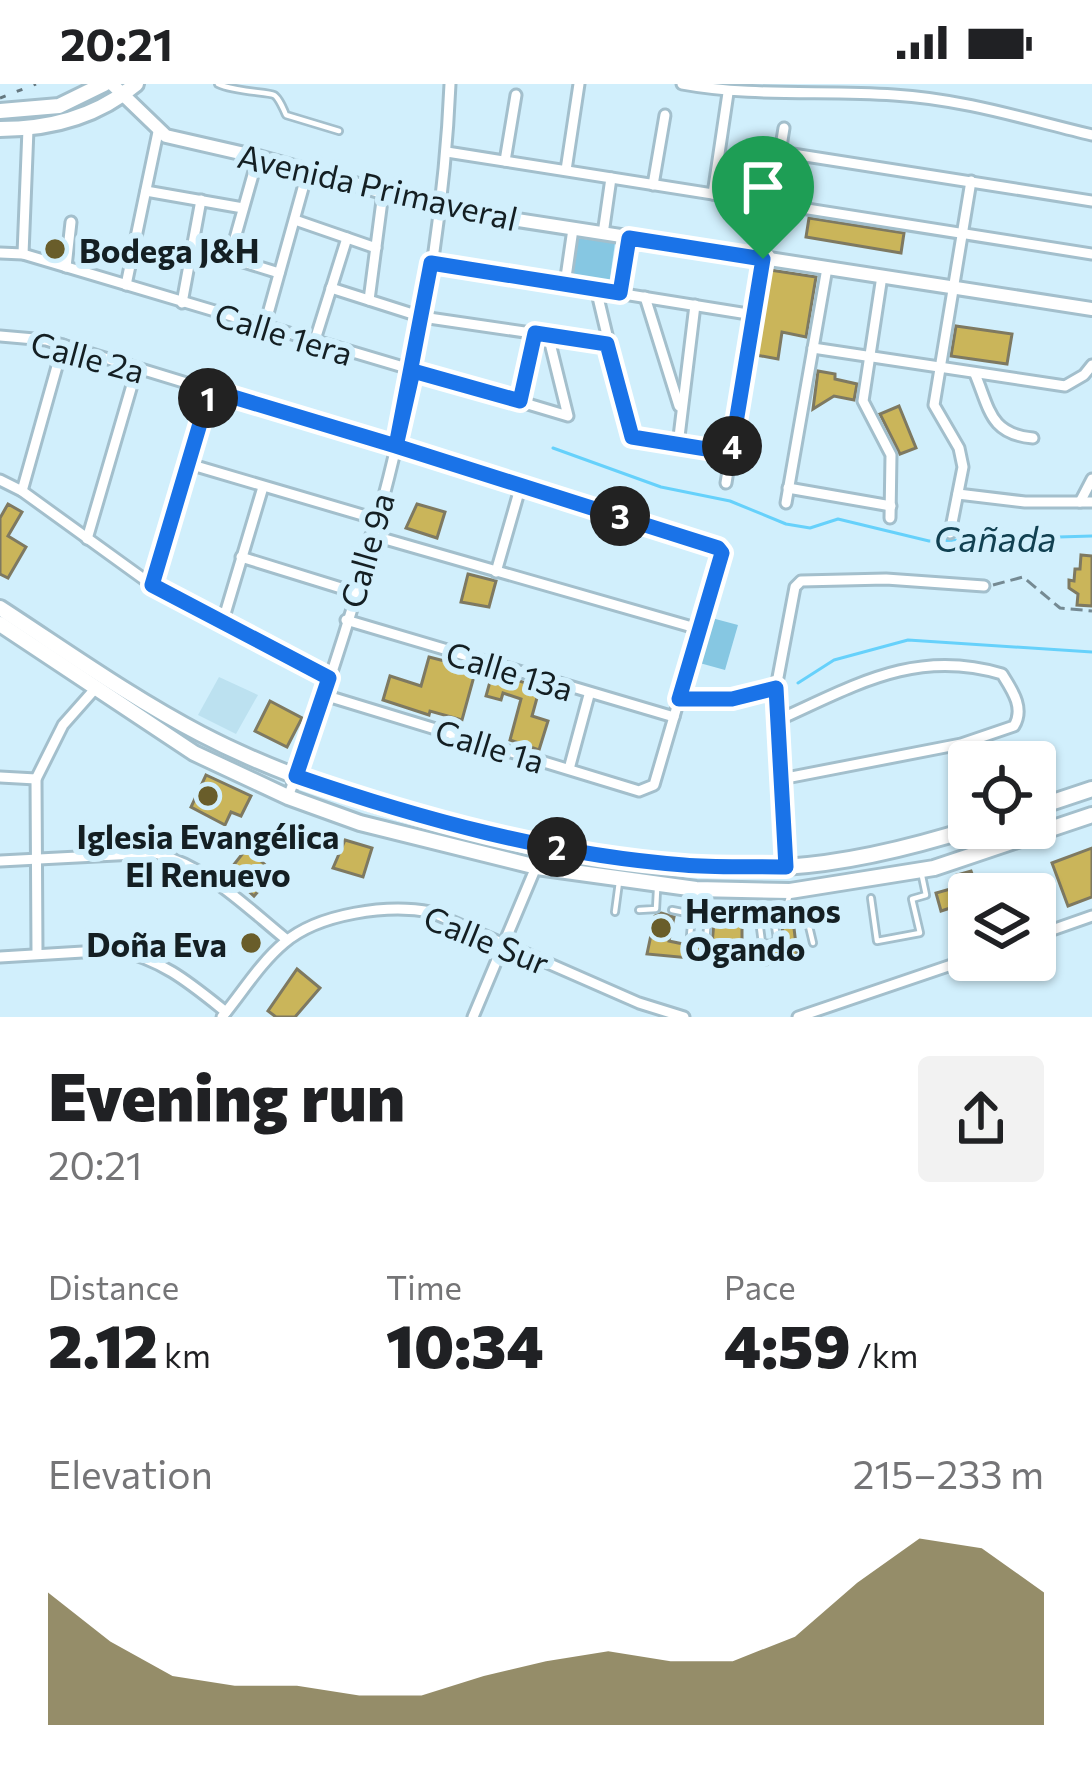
<!DOCTYPE html>
<html lang="en">
<head>
<meta charset="utf-8">
<style>
  :root { --surface:#fff; --page:#f2f2f2; --text:#202124; --muted:#757577; --accent:#695d2a }
  body { margin:0; font-family:Commissioner,sans-serif; background:var(--page); color:var(--text); height:100vh; display:flex; flex-direction:column; font-size:45px; white-space:nowrap }
  * { box-sizing:border-box; margin:0 }
  p { font-size:39px; color:var(--muted) }
  .icon { flex:none; width:66px; height:66px; fill:none; stroke:currentColor; stroke-width:2; stroke-linecap:round; stroke-linejoin:round }
  .map { position:relative; height:933px; overflow:hidden }
  .panel { display:flex; flex-direction:column; background:var(--surface); flex:1 }
  .panel>* { flex:none }
  .controls { position:absolute; left:948px; top:657px; display:grid; gap:24px }
  .controls a { display:grid; place-items:center; width:108px; height:108px; border-radius:12px; background:var(--surface); box-shadow:0 3px 9px #0004; font-size:60px }
  .pin { position:absolute; display:grid; place-items:center; width:102px; height:102px; color:#fff; margin:-123px -51px; border-radius:50% 50% 50% 0; rotate:-45deg; box-shadow:0 0 12px #0007 }
  .pin .icon { rotate:45deg }
  .km { position:absolute; width:60px; height:60px; margin:-30px; border-radius:50%; background:#222; color:#fff; font-size:33px; line-height:60px; text-align:center }
  .round { display:grid; place-items:center; flex:none; width:126px; height:126px; border-radius:12px; background:var(--page) }
  .overview { display:flex; align-items:center; justify-content:space-between; height:204px; padding:0 48px }
  h1 { font-size:66px; font-weight:800; line-height:90px }
  .figures { display:grid; grid-template-columns:repeat(3,1fr); gap:18px; height:204px; padding:12px 48px }
  .figures div { display:grid; align-content:center }
  .figures b { font-size:60px; font-weight:800 }
  .figures small { font-size:33px; font-weight:400 }
  .figures p { font-size:33px }
  .chart { height:336px; padding:24px 48px }
  .chart p { display:flex; justify-content:space-between }
  .chart svg { width:100%; height:216px; margin-top:12px; fill:var(--accent); opacity:.7 }
  .status { display:flex; justify-content:space-between; align-items:center; height:84px; padding:0 60px; background:var(--surface); direction:ltr }
  .status svg { height:33px; fill:currentColor }
  .map>svg:first-child { display:block }
</style>
</head>
<body>
<div class="status"><b>20:21</b><svg viewBox="0 0 49 12"><path d="M0 12V9h3v3zM5 12V6h3v6zM10 12V3h3v9zM15 12V0h3v12zM26 1h20v11H26zM47 4h2v5h-2z"/></svg></div>
<div class="map">
<svg width="1092" height="933" viewBox="0 0 1092 933">
  <rect width="100%" height="100%" fill="#d1effc"/>
  <polygon fill="#bce1f0" points="219,593 258,611 236,650 198,631"/>
  <g fill="#86c7e2">
    <polygon points="576,154 615,159 609,201 570,195"/>
    <polygon points="708,533 738,541 725,586 696,578"/>
  </g>
  <g fill="none" stroke-linecap="round" stroke-linejoin="round">
    <g stroke="#66d1fb" stroke-width="3">
      <polyline points="553,364 661,403 730,417 786,440 810,444 838,435 929,457 1092,452"/>
      <polyline points="798,599 834,576 908,556 1092,568"/>
    </g>
  </g>
  <g fill="#cab55a" stroke="#7e7961" stroke-width="3">
    <polygon points="809,134 904,149 901,169 806,153"/>
    <polygon points="770,186 816,193 806,253 782,248 778,275 756,271"/>
    <polygon points="956,242 1012,250 1007,280 951,272"/>
    <polygon points="818,287 835,290 835,295 857,300 854,316 834,312 813,325"/>
    <polygon points="899,322 916,364 900,370 880,330"/>
    <polygon points="8,420 22,428 8,452 26,463 8,494 0,490 0,434"/>
    <polygon points="417,420 445,428 437,454 406,444"/>
    <polygon points="1081,471 1092,472 1092,522 1077,521 1078,510 1069,504 1069,496 1074,497 1075,485 1080,485"/>
    <polygon points="468,490 496,497 489,523 461,518"/>
    <polygon points="429,573 476,585 462,636 430,627 429,631 383,616 390,592 421,602"/>
    <polygon points="491,594 508,599 509,594 540,603 532,632 548,637 539,666 510,656 521,615 503,609 501,616 486,612"/>
    <polygon points="270,617 302,634 287,663 255,647"/>
    <polygon points="206,691 251,712 241,732 231,728 225,741 191,723"/>
    <polygon points="345,756 372,764 363,793 333,784"/>
    <polygon points="247,764 274,789 254,812 228,788"/>
    <polygon points="1092,764 1092,813 1068,822 1052,779"/>
    <polygon points="971,787 979,810 969,810 969,818 941,827 936,809 961,802 957,791"/>
    <polygon points="661,829 674,833 669,857 707,865 712,860 714,838 742,839 742,864 784,864 782,841 793,836 798,877 764,881 647,870 655,832"/>
    <polygon points="297,885 320,904 295,933 276,933 268,927"/>
  </g>
  <g fill="none" stroke-linecap="round" stroke-linejoin="round">
    <defs>
      <g id="lane">
        <path d="M 218,0 C 235,8 268,8 274,11 C 278,13 284,26 286,31 L 339,47"/>
        <polyline points="681,615 732,615 776,604"/>
        <polyline points="696,806 692,830 783,834 789,813"/>
        <polyline points="871,814 877,857 920,849 912,815 926,811 922,792"/>
        <polyline points="639,826 656,825 657,806"/>
        <polyline points="672,826 692,830 690,852"/>
        <polyline points="787,826 807,834 813,859"/>
        <polyline points="615,828 619,798"/>
        <polyline points="759,836 762,859 771,860 777,855 774,835"/>
        <polyline points="706,858 708,832"/>
      </g>
      <g id="street">
        <path d="M 682,0 C 752,13 823,6 894,11 C 962,15 1025,35 1092,51"/>
        <polyline points="447,68 1092,170"/>
        <polyline points="780,68 1092,117"/>
        <polyline points="505,77 516,11"/>
        <polyline points="566,86 579,0"/>
        <polyline points="653,101 665,31"/>
        <polyline points="146,107 243,124"/>
        <polyline points="713,110 728,9"/>
        <polyline points="295,136 376,164"/>
        <polyline points="603,150 611,94"/>
        <polyline points="192,162 279,189"/>
        <polyline points="0,169 23,170 568,332 548,251"/>
        <polyline points="23,170 28,45"/>
        <polyline points="230,172 258,73"/>
        <polyline points="431,179 754,231"/>
        <polyline points="66,183 71,138"/>
        <polyline points="882,192 863,317 891,371 890,434"/>
        <polyline points="565,200 573,145"/>
        <polyline points="126,201 158,48"/>
        <polyline points="331,204 422,233 607,260"/>
        <polyline points="596,205 631,351 731,369"/>
        <polyline points="620,209 629,154"/>
        <polyline points="645,213 679,322"/>
        <polyline points="369,216 383,109"/>
        <polyline points="182,219 201,116"/>
        <polyline points="264,244 308,86"/>
        <polyline points="0,252 46,256 713,460 722,469 654,701 639,707 324,611"/>
        <polyline points="314,259 347,154"/>
        <polyline points="813,264 1065,302 1084,291 1092,281"/>
        <path d="M 975,290 C 990,326 990,350 1033,354"/>
        <polyline points="521,317 535,249"/>
        <polyline points="678,361 695,221"/>
        <polyline points="189,380 376,435"/>
        <polyline points="0,396 22,407 152,501 329,594"/>
        <polyline points="726,399 784,44"/>
        <polyline points="788,404 891,422"/>
        <polyline points="22,407 63,261"/>
        <polyline points="958,410 1025,418 1092,418"/>
        <polyline points="1080,418 1092,395"/>
        <polyline points="786,419 827,184"/>
        <polyline points="950,449 963,383 959,364 934,321 971,97"/>
        <polyline points="371,451 699,545"/>
        <polyline points="87,455 137,284"/>
        <polyline points="241,473 354,508"/>
        <polyline points="496,488 521,401"/>
        <polyline points="152,501 210,306"/>
        <polyline points="346,536 674,633"/>
        <polyline points="222,540 263,403"/>
        <path d="M 778,636 C 854,602 915,564 1002,590 C 1012,606 1025,624 1014,642 L 961,660 L 781,695"/>
        <polyline points="569,685 589,611"/>
        <polyline points="0,693 36,695"/>
        <path d="M 288,713 C 371,491 440,237 450,0"/>
        <path d="M 0,777 L 155,769 C 208,783 245,822 287,856"/>
        <polyline points="786,783 776,604 795,503 801,497 886,495 984,502"/>
        <polyline points="1035,852 1092,832"/>
        <polyline points="37,870 36,695 63,641 94,606"/>
        <path d="M 0,873 L 116,866 C 162,875 191,900 226,928"/>
        <path d="M 222,933 C 242,909 260,879 284,859 C 319,829 388,820 431,828 L 639,919 L 684,933"/>
        <polyline points="473,933 536,783"/>
        <polyline points="798,933 969,875"/>
      </g>
      <polyline id="secondary" points="112,0 166,52 258,73 440,124 1092,225"/>
      <g id="primary">
        <polyline points="0,27 59,22 104,0"/>
        <path d="M 0,45 C 51,45 97,33 136,0"/>
        <path d="M 0,524 C 66,567 132,614 201,650 C 352,729 616,793 785,783 C 848,779 913,763 973,744"/>
        <polyline points="0,540 194,669 288,713 360,739 537,783 696,805 790,807 934,784 1092,731"/>
        <polyline points="1035,724 1092,705"/>
      </g>
    </defs>
    <use href="#lane" stroke="#a3bfcc" stroke-width="10"/>
    <use href="#street" stroke="#a3bfcc" stroke-width="15"/>
    <use href="#secondary" stroke="#a3bfcc" stroke-width="18"/>
    <use href="#primary" stroke="#a3bfcc" stroke-width="20"/>
    <polyline stroke="#758a93" stroke-width="3" stroke-dasharray="12 6" stroke-linecap="butt" points="993,501 1023,493 1060,524 1092,527"/>
    <use href="#lane" stroke="#fff" stroke-width="4.5"/>
    <use href="#street" stroke="#fff" stroke-width="9"/>
    <use href="#secondary" stroke="#fff" stroke-width="12"/>
    <use href="#primary" stroke="#fff" stroke-width="14"/>
    <polyline stroke="#657880" stroke-width="3" stroke-dasharray="6 12" stroke-linecap="butt" points="0,14 36,0"/>
  </g>
  <g fill="none" stroke-linecap="round" stroke-linejoin="round">
    <defs>
      <path id="route" d="M 763,175 L 629,154 L 620,209 L 431,179 L 396,362 L 210,306 L 152,501 L 329,594 L 296,692 C 420,735 552,771 684,781 C 718,784 752,782 786,783 L 776,604 L 732,615 L 679,615 L 722,469 L 718,464 L 396,362 L 413,287 L 520,317 L 535,249 L 607,260 L 632,353 L 731,369 L 763,175"/>
    </defs>
    <use href="#route" stroke="#fff" stroke-width="24"/>
    <use href="#route" stroke="#1a73e8" stroke-width="15"/>
  </g>
  <g fill="#695d2a" stroke="#d1effc" stroke-width="4.5">
    <circle cx="55" cy="165" r="12"/>
    <circle cx="208" cy="712" r="12"/>
    <circle cx="661" cy="844" r="12"/>
    <circle cx="251" cy="859" r="12"/>
  </g>
  <g text-anchor="middle" dominant-baseline="central" stroke-width="12" stroke-linejoin="round" paint-order="stroke">
    <g font-size="33" fill="#141f23" stroke="#d1effc">
      <text transform="translate(378 102) rotate(13)">Avenida Primaveral</text>
      <text transform="translate(284 249) rotate(17)">Calle 1era</text>
      <text transform="translate(88 272) rotate(15)">Calle 2a</text>
      <text transform="translate(366 466) rotate(-74)">Calle 9a</text>
      <text transform="translate(510 586) rotate(17)">Calle 13a</text>
      <text transform="translate(490 661) rotate(17)">Calle 1a</text>
      <text transform="translate(487 855) rotate(22)">Calle Sur</text>
    </g>
    <g font-size="33" font-weight="bold" fill="#141f23" stroke="#d1effc" text-anchor="start">
      <text x="79" y="165">Bodega J&amp;H</text>
      <text x="208" y="751" text-anchor="middle">Iglesia Evangélica<tspan x="208" dy="38">El Renuevo</tspan></text>
      <text x="685" y="825">Hermanos<tspan x="685" dy="38">Ogando</tspan></text>
      <text x="227" y="859" text-anchor="end">Doña Eva</text>
    </g>
    <g font-size="36" font-style="italic" fill="#114051" stroke="#d1effc">
      <text x="995" y="453">Cañada</text>
    </g>
  </g>
</svg>
<div class="controls">
<a><svg class="icon" aria-label="locate" viewBox="0 0 24 24"><circle cx="12" cy="12" r="6"/><path d="M12 2v4M12 18v4M2 12h4M18 12h4"/></svg></a>
<a><svg class="icon" aria-label="layers" viewBox="0 0 24 24"><path d="M12 4l9 5-9 5-9-5zM3 14l9 5 9-5"/></svg></a>
</div>
<div class="pin" style="left:763px;top:175px;background:#1e9e55"><svg class="icon" aria-label="arrive" viewBox="0 0 24 24"><path d="M6 21V4h12l-3 4 3 4H6"/></svg></div>
<b class="km" style="left:208px;top:314px">1</b>
<b class="km" style="left:557px;top:763px">2</b>
<b class="km" style="left:620px;top:432px">3</b>
<b class="km" style="left:732px;top:362px">4</b>
</div>
<section class="panel">
<div class="overview"><div><h1>Evening run</h1><p>20:21</p></div><a class="round"><svg class="icon" aria-label="share" viewBox="0 0 24 24"><path d="M12 15V3M7 8l5-5 5 5M5 13v7h14v-7"/></svg></a></div>
<div class="figures">
<div><p>Distance</p><b>2.12<small> km</small></b></div>
<div><p>Time</p><b>10:34</b></div>
<div><p>Pace</p><b>4:59<small> /km</small></b></div>
</div>
<div class="chart"><p><span>Elevation</span>215–233 m</p>
<svg viewBox="0 0 160 44" preserveAspectRatio="none"><path d="M0 44V17L10 27L20 34L30 36L40 36L50 38L60 38L70 34L80 31L90 29L100 31L110 31L120 26L130 15L140 6L150 8L160 17V44z"/></svg>
</div>
</section>
</body>
</html>
